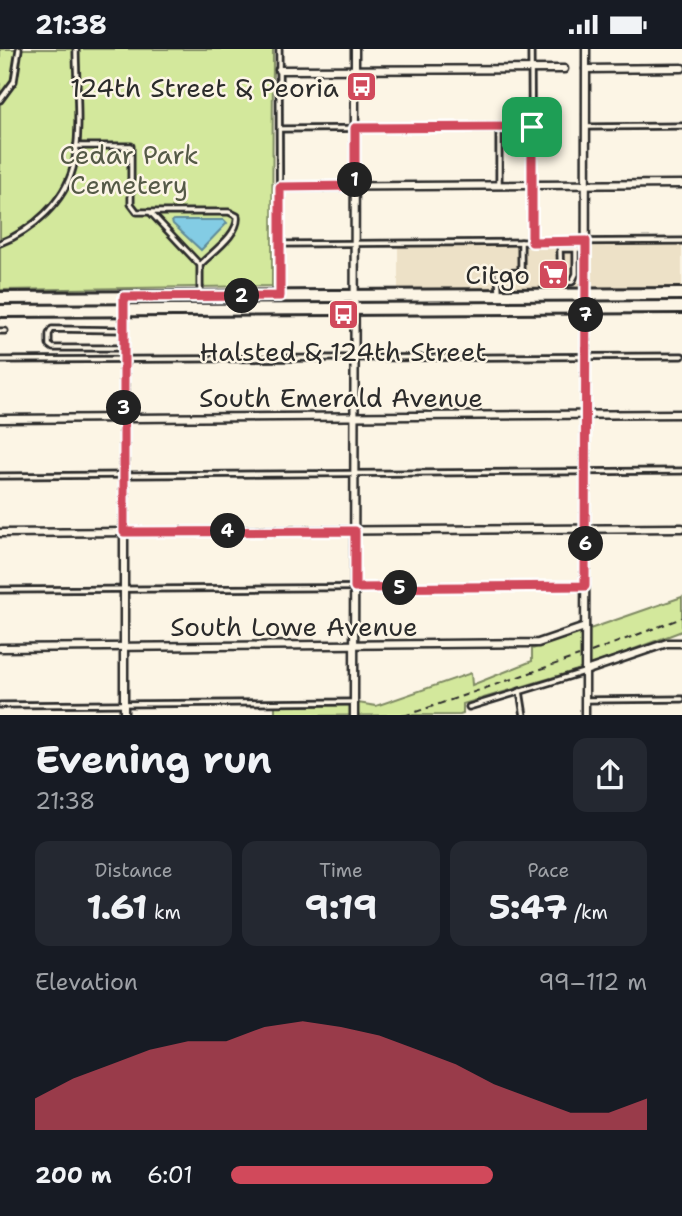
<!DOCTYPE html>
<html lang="en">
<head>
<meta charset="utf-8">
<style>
  :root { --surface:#171b24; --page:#242831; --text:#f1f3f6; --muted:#9ea1a6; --accent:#d1495b }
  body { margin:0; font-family:"Shantell Sans",sans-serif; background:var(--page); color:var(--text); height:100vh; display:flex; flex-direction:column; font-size:26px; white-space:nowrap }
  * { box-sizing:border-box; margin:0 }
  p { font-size:23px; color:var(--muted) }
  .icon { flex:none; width:38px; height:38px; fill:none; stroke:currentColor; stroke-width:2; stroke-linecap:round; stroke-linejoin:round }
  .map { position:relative; height:666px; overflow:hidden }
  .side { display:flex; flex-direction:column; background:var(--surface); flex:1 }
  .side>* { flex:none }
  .pin { position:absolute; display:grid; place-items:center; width:60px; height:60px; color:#fff; margin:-30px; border-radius:14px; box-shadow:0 4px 10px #0006 }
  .km { position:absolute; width:35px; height:35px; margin:-18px; border-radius:50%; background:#222; color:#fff; font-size:19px; line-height:35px; text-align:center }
  .round { display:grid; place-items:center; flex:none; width:74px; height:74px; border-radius:14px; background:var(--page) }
  .headline { display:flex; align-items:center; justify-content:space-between; height:119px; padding:0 35px }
  h1 { font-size:38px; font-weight:700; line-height:52px }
  .metrics { display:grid; grid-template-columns:repeat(3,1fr); gap:10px; height:119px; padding:7px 35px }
  .metrics div { display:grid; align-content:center; border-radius:14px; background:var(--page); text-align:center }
  .metrics b { font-size:35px; font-weight:700 }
  .metrics small { font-size:19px; font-weight:400 }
  .metrics p { font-size:19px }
  .chart { height:196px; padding:14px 35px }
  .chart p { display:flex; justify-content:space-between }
  .chart svg { width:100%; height:126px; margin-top:7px; fill:var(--accent); opacity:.7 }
  ul { padding:0 35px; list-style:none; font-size:23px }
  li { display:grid; grid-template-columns:112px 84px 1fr; align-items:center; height:52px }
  li i { height:18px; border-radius:9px; background:var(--accent) }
  .status { display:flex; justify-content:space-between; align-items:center; height:49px; padding:0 35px; background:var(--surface); direction:ltr }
  .status svg { height:19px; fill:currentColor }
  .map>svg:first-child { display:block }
</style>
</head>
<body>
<div class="status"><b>21:38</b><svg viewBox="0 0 49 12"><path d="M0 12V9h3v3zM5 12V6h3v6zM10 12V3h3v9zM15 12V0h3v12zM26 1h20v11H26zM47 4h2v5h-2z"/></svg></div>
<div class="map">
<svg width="682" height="667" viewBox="0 0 682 667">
  <rect width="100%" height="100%" fill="#fcf5e5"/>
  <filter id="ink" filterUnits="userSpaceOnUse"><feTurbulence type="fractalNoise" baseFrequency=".0143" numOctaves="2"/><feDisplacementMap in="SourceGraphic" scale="14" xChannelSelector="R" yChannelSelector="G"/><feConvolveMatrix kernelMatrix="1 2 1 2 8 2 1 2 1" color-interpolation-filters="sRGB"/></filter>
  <g filter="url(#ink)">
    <polygon fill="#ede1c7" points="682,193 682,238 398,241 398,195"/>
    <g fill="#d3e89c" stroke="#7f8a64" stroke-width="2">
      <polygon points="0,0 273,0 272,237 0,241"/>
      <polygon points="682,548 682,582 581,620 463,655 463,665 460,666 275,667 275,656 358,654 376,657 471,624 472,636 532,612 532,600"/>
    </g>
    <polygon fill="#83cce4" stroke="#608c9a" stroke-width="2" points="174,171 224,171 227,174 201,201 173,175 172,172"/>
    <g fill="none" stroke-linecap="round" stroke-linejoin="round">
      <defs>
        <g id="lane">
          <polyline points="279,0 280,244"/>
          <polyline points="531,0 532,193"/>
          <polyline points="0,51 14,32 19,0"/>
          <polyline points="586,78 682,77"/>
          <polyline points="499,79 499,136"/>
          <polyline points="280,80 532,78"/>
          <path d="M 76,97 L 131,97 L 131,155 L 137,163 L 229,163 L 237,167 C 240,185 211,204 200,216"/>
          <polyline points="151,164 200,216 200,245"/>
          <path d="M 0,194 C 32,182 64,153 73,119 C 82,86 76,35 76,0"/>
          <polyline points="280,195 682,192"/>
          <polyline points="560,234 572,233 576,225 576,200"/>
          <polyline points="561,242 560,200 586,200"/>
          <polyline points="499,243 498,224 521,223 521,193"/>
          <polyline points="124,281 52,280 49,285 49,296 53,299 124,299"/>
          <polyline points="0,282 5,282"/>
          <polyline points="0,311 682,307"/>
          <polyline points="0,427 682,422"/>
          <polyline points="0,541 585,537"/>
          <polyline points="520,642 524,667"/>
          <polyline points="586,651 682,650"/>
          <polyline points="0,656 354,653"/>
          <polyline points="469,658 584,623"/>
        </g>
        <g id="street">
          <polyline points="586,20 682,19"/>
          <polyline points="279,21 564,20"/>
          <polyline points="280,138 682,135"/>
          <polyline points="0,370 682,365"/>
          <polyline points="0,484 682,479"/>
          <polyline points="0,599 538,594 585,578"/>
          <polyline points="585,622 667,594 682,594"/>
          <polyline points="124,667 124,259"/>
          <polyline points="354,667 355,0"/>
          <polyline points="585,667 586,0"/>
        </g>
        <g id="primary">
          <polyline points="0,249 682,245"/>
          <polyline points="0,262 682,258"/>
        </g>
      </defs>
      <use href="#lane" stroke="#2b2b2b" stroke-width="9"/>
      <use href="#street" stroke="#2b2b2b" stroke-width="11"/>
      <use href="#primary" stroke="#2b2b2b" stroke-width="16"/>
      <g stroke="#2b2b2b" stroke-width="2" stroke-dasharray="7 5" stroke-linecap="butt">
        <polyline points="591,603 682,569"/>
        <polyline points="404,667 579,607"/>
      </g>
      <use href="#lane" stroke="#fcf5e5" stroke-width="3.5"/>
      <use href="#street" stroke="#fcf5e5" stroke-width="6"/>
      <use href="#primary" stroke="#fcf5e5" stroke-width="10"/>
    </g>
  </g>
  <g fill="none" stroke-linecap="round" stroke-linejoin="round" filter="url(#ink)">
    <defs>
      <polygon id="route" points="532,78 532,193 586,192 585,537 355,539 355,482 124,483 124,248 280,247 280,138 355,137 355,79"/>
    </defs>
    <use href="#route" stroke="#fff" stroke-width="14"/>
    <use href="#route" stroke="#d1495b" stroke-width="9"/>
  </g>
  <defs>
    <symbol id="bus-square" viewBox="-11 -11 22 22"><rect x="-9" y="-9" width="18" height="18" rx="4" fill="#d1495b" stroke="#fcf5e5"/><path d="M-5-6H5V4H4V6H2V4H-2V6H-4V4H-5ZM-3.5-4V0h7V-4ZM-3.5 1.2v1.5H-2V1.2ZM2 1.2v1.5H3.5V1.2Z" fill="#fff"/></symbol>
    <symbol id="supermarket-square" viewBox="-11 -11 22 22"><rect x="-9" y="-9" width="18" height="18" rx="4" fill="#d1495b" stroke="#fcf5e5"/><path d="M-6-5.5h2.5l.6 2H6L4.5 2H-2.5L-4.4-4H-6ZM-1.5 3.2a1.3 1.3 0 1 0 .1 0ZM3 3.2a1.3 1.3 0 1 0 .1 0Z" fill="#fff"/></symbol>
  </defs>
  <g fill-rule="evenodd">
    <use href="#bus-square" x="344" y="20" width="35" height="35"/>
    <use href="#supermarket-square" x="536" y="208" width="35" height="35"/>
    <use href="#bus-square" x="326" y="248" width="35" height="35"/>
  </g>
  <g text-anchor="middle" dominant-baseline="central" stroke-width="5" stroke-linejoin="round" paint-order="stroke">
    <g font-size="26" fill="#2b2b2b" stroke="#fcf5e5" text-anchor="end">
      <text x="339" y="38">124th Street &amp; Peoria</text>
      <text x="530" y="225">Citgo</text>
      <text x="343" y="302" text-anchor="middle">Halsted &amp; 124th Street</text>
    </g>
    <g font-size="26" fill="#555a47" stroke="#fcf5e5">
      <text x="129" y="105">Cedar Park<tspan x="129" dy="30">Cemetery</tspan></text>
    </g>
    <g font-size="26" fill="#2b2b2b" stroke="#fcf5e5">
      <text x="341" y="348">South Emerald Avenue</text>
      <text x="294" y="577">South Lowe Avenue</text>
    </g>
  </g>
</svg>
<div class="pin" style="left:532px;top:78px;background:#1e9e55"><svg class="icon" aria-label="arrive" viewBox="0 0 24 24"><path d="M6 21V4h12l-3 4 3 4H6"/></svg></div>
<b class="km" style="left:355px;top:131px">1</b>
<b class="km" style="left:242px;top:247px">2</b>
<b class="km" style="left:124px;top:359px">3</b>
<b class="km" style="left:228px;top:482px">4</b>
<b class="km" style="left:400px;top:539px">5</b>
<b class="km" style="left:586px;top:495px">6</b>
<b class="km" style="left:586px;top:266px">7</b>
</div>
<section class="side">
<div class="headline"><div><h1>Evening run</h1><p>21:38</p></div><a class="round"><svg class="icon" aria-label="share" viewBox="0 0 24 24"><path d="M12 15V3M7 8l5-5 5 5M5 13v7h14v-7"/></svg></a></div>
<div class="metrics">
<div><p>Distance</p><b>1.61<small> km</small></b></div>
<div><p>Time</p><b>9:19</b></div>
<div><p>Pace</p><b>5:47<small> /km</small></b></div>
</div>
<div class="chart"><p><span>Elevation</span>99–112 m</p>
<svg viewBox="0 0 160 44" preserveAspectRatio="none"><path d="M0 44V33L10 26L20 21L30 16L40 13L50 13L60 8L70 6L80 8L90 11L100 16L110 21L120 28L130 33L140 38L150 38L160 33V44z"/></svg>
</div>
<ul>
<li><b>200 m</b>6:01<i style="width:63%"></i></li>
</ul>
</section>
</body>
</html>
